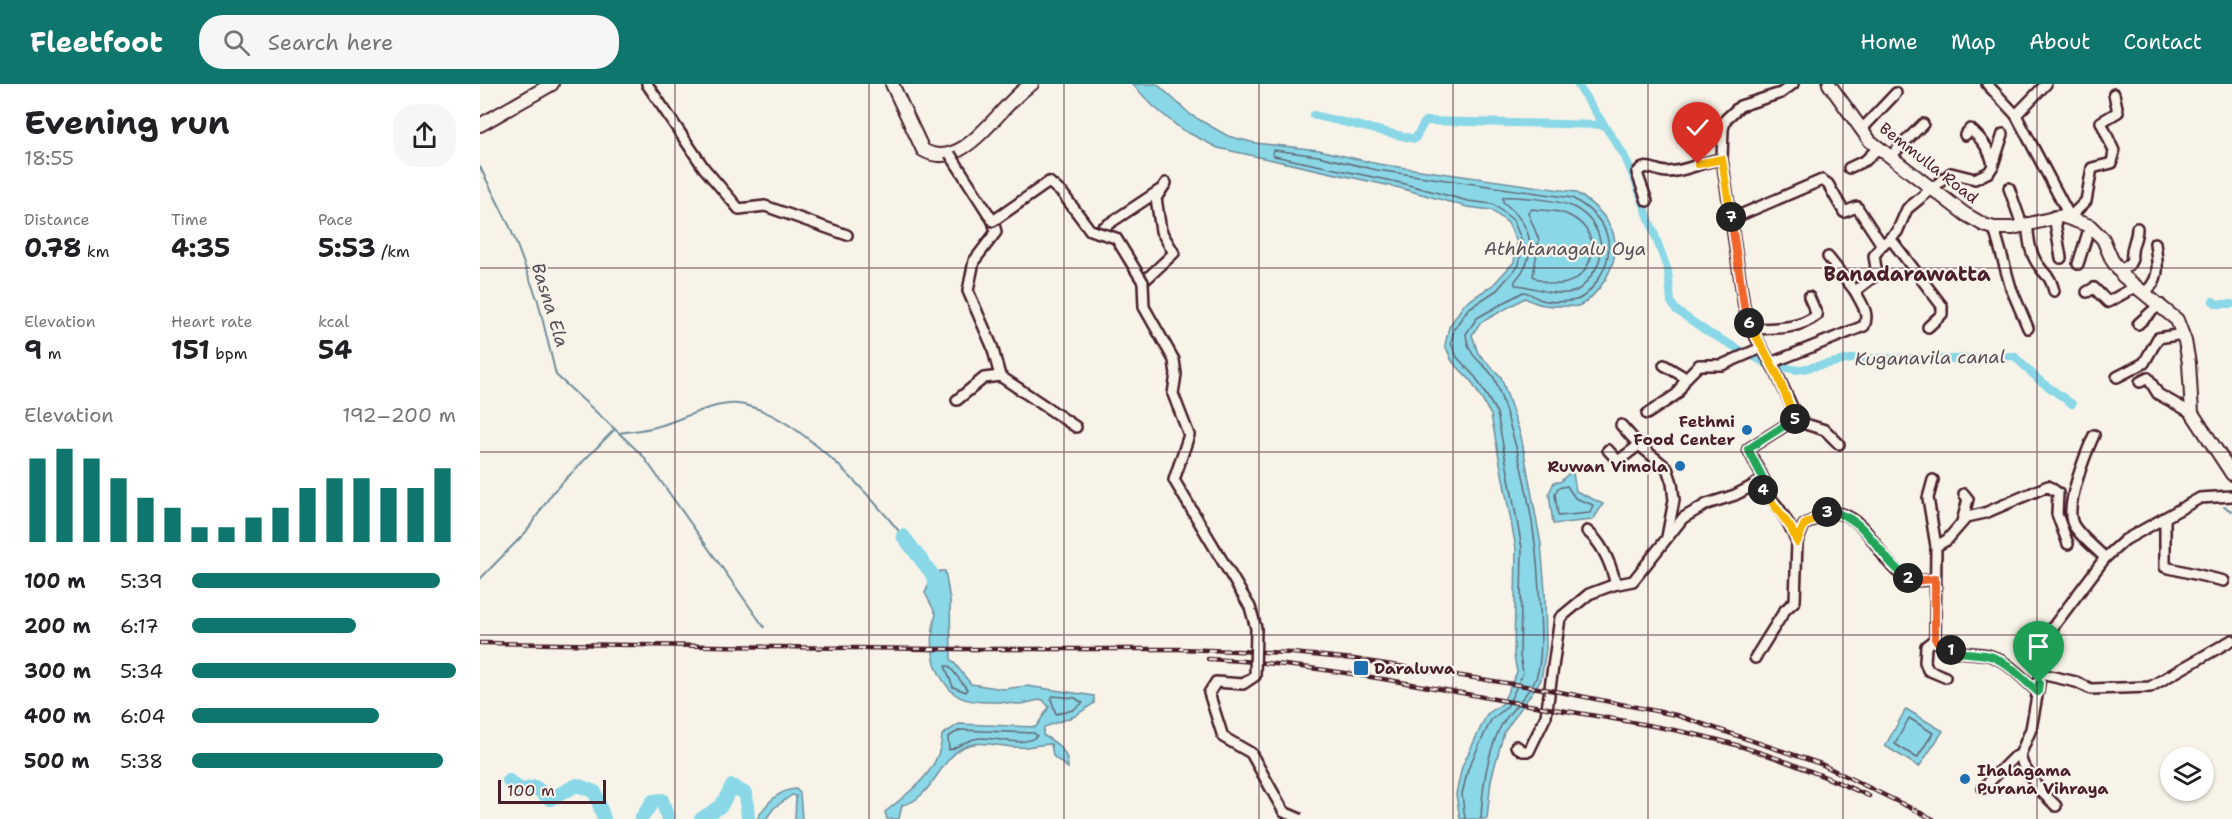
<!DOCTYPE html>
<html lang="en">
<head>
<meta charset="utf-8">
<style>
  :root { --surface:#fff; --page:#f6f6f6; --text:#202124; --muted:#757577; --accent:#0f766e }
  body { margin:0; font-family:"Shantell Sans",sans-serif; background:var(--page); color:var(--text); height:100vh; display:flex; flex-direction:column; font-size:22px; white-space:nowrap }
  * { box-sizing:border-box; margin:0 }
  p { font-size:20px; color:var(--muted) }
  .icon { flex:none; width:33px; height:33px; fill:none; stroke:currentColor; stroke-width:2; stroke-linecap:round; stroke-linejoin:round }
  .map { position:relative; flex:1; overflow:hidden }
  .panel { display:flex; flex-direction:column; background:var(--surface); width:480px }
  .panel>* { flex:none }
  .fabs { position:absolute; left:1680px; top:663px; display:grid; gap:12px }
  .fabs a { display:grid; place-items:center; width:54px; height:54px; border-radius:50%; background:var(--surface); box-shadow:0 2px 4px #0004; font-size:30px }
  .scale { position:absolute; left:18px; bottom:15px; width:108px; box-sizing:border-box; padding-left:6px; border:3px solid #4a1f2b; border-top:0; font-size:16px; line-height:21px; white-space:nowrap; color:#4a1f2b; -webkit-text-stroke:4px #f7f3e8; paint-order:stroke }
  .pin { position:absolute; display:grid; place-items:center; width:51px; height:51px; color:#fff; margin:-62px -26px; border-radius:50% 50% 50% 0; rotate:-45deg; box-shadow:0 0 6px #0007 }
  .pin .icon { rotate:45deg }
  .km { position:absolute; width:30px; height:30px; margin:-15px; border-radius:50%; background:#222; color:#fff; font-size:16px; line-height:30px; text-align:center }
  .round { display:grid; place-items:center; flex:none; width:63px; height:63px; border-radius:24px; background:var(--page) }
  .head { display:flex; align-items:center; justify-content:space-between; height:102px; padding:0 24px }
  h1 { font-size:33px; font-weight:700; line-height:45px }
  .stats { display:grid; grid-template-columns:repeat(3,1fr); gap:9px; height:102px; padding:6px 24px }
  .stats div { display:grid; align-content:center }
  .stats b { font-size:26px; font-weight:700 }
  .stats small { font-size:16px; font-weight:400 }
  .stats p { font-size:16px }
  .chart { height:168px; padding:12px 24px }
  .chart p { display:flex; justify-content:space-between }
  .chart svg { width:100%; height:108px; margin-top:6px; stroke:var(--accent); stroke-width:6 }
  ul { padding:0 24px; list-style:none; font-size:20px }
  li { display:grid; grid-template-columns:96px 72px 1fr; align-items:center; height:45px }
  li i { height:15px; border-radius:8px; background:var(--accent) }
  header { display:flex; align-items:center; gap:36px; box-sizing:border-box; height:84px; padding:0 30px; background:var(--accent); color:#fff }
  header strong { font-size:28px }
  nav { display:flex; gap:33px; margin-inline-start:auto; font-size:21px }
  .search { width:420px; height:54px; background:var(--page); display:flex; align-items:center; gap:15px; box-sizing:border-box; padding:0 21px; border-radius:24px; color:var(--muted); font-size:22px }
  main { display:flex; flex:1; min-height:0 }
  .map>svg:first-child { display:block }
</style>
</head>
<body>
<header>
<strong>Fleetfoot</strong>
<div class="search"><svg class="icon" aria-label="search" viewBox="0 0 24 24"><circle cx="10" cy="10" r="6"/><path d="M15 15l6 6"/></svg>Search here</div>
<nav><a>Home</a><a>Map</a><a>About</a><a>Contact</a></nav>
</header>
<main>
<section class="panel">
<div class="head"><div><h1>Evening run</h1><p>18:55</p></div><a class="round"><svg class="icon" aria-label="share" viewBox="0 0 24 24"><path d="M12 15V3M7 8l5-5 5 5M5 13v7h14v-7"/></svg></a></div>
<div class="stats">
<div><p>Distance</p><b>0.78<small> km</small></b></div>
<div><p>Time</p><b>4:35</b></div>
<div><p>Pace</p><b>5:53<small> /km</small></b></div>
</div>
<div class="stats">
<div><p>Elevation</p><b>9<small> m</small></b></div>
<div><p>Heart rate</p><b>151<small> bpm</small></b></div>
<div><p>kcal</p><b>54</b></div>
</div>
<div class="chart"><p><span>Elevation</span>192–200 m</p>
<svg viewBox="0 0 160 44" preserveAspectRatio="none"><path d="M5 44V10M15 44V6M25 44V10M35 44V18M45 44V26M55 44V30M65 44V38M75 44V38M85 44V34M95 44V30M105 44V22M115 44V18M125 44V18M135 44V22M145 44V22M155 44V14"/></svg>
</div>
<ul>
<li><b>100 m</b>5:39<i style="width:94%"></i></li>
<li><b>200 m</b>6:17<i style="width:62%"></i></li>
<li><b>300 m</b>5:34<i style="width:100%"></i></li>
<li><b>400 m</b>6:04<i style="width:71%"></i></li>
<li><b>500 m</b>5:38<i style="width:95%"></i></li>
</ul>
</section>
<div class="map">
<svg width="1752" height="735" viewBox="0 0 1752 735">
  <rect width="100%" height="100%" fill="#f7f3e8"/>
  <filter id="ink" filterUnits="userSpaceOnUse"><feTurbulence type="fractalNoise" baseFrequency=".0167" numOctaves="2"/><feDisplacementMap in="SourceGraphic" scale="12" xChannelSelector="R" yChannelSelector="G"/><feConvolveMatrix kernelMatrix="1 2 1 2 8 2 1 2 1" color-interpolation-filters="sRGB"/></filter>
  <g filter="url(#ink)">
    <g fill="#89d7e7" stroke="#708d9c" stroke-width="1.5">
      <path d="M 652,0 L 677,0 L 711,31 L 748,52 L 775,59 L 839,66 L 898,80 L 1095,108 C 1130,130 1148,157 1125,196 C 1120,204 1108,219 1098,222 C 1095,223 1092,222 1089,222 C 1071,222 1061,223 1045,214 L 1000,239 L 992,251 L 998,269 L 1021,293 L 1041,352 L 1061,460 L 1065,506 L 1066,565 L 1061,596 L 1024,648 L 1011,696 L 1007,735 L 980,735 L 976,710 L 982,683 L 1007,630 L 1022,620 L 1037,588 L 1034,572 L 1036,464 L 1011,331 L 991,297 L 972,277 L 965,261 L 969,243 L 984,220 L 1013,201 L 1034,178 L 1037,158 L 1028,139 L 1011,126 L 987,123 L 920,104 L 738,64 L 701,45 L 674,23 Z"/>
      <polygon points="1089,389 1093,389 1096,407 1123,420 1113,436 1073,440 1069,409 1074,398 1080,398"/>
      <path d="M 460,487 L 465,487 L 470,516 L 471,575 L 491,600 L 523,605 L 547,602 L 614,612 L 614,619 L 595,632 L 564,643 L 563,651 C 577,659 588,666 588,684 L 573,672 L 571,660 C 562,660 556,662 547,663 C 527,666 501,653 482,664 C 458,678 451,716 422,721 L 419,735 L 407,735 L 405,728 C 430,708 461,686 462,651 L 479,640 L 556,643 L 569,623 L 563,616 C 554,616 548,619 540,620 C 532,620 524,618 517,618 C 484,619 471,615 457,585 C 451,570 451,545 456,530 L 445,509 L 450,498 Z"/>
      <polygon points="1426,625 1463,647 1439,683 1405,662"/>
      <path d="M 316,705 L 320,709 L 322,735 L 315,735 L 316,712 L 312,711 L 294,724 L 286,735 L 277,735 C 285,721 298,706 316,705 Z"/>
    </g>
    <g fill="none" stroke-linecap="round" stroke-linejoin="round">
      <g stroke="#636976" stroke-width="1.5">
        <path d="M 1023,113 C 1037,112 1078,116 1091,122 C 1117,134 1129,162 1115,186 C 1110,194 1102,206 1093,208 C 1071,213 1055,202 1035,201 L 1035,197 C 1061,168 1051,140 1023,118 Z"/>
        <path d="M 1052,125 C 1063,127 1078,126 1088,131 C 1138,154 1101,224 1053,192 L 1059,156 L 1048,129 Z"/>
        <polygon points="1087,402 1095,414 1113,421 1110,429 1078,432 1075,410 1078,404"/>
        <polygon points="465,582 469,582 487,605 486,608 473,603"/>
        <polygon points="573,612 595,614 603,619 593,626 576,630 571,615"/>
        <polygon points="1429,634 1453,649 1437,674 1415,660"/>
        <path d="M 480,646 L 554,649 L 557,652 C 542,664 517,653 500,654 C 487,655 479,663 469,666 L 468,653 Z"/>
        <path d="M 985,735 L 982,710 L 988,685 L 1011,636 L 1027,623 L 1043,589 L 1040,571 L 1042,464 L 1017,329 L 996,294 L 977,273 L 971,259 L 974,245 L 988,225 L 1017,206 L 1039,181 L 1042,157 L 1033,136 L 1013,120 L 988,117 L 921,99 L 794,72 L 792,69 L 794,66 L 838,72 L 897,86 L 1092,114 C 1125,133 1140,159 1119,194 C 1115,201 1105,214 1096,216 C 1088,218 1068,219 1059,215 C 1053,213 1050,208 1043,208 L 997,234 L 986,250 C 989,279 1009,279 1016,298 C 1039,364 1056,437 1059,507 C 1060,530 1064,573 1056,594 C 1048,613 1027,627 1019,646 C 1007,672 1002,707 1001,735"/>
      </g>
      <g stroke="#708d9c" stroke-width="2">
        <path d="M 0,83 L 30,143 L 58,217 L 76,291 L 139,349 C 152,347 166,346 179,342 C 203,335 233,318 258,320 C 316,327 388,409 423,452"/>
        <polyline points="139,349 163,372 284,543"/>
        <polyline points="1744,423 1752,427"/>
        <polyline points="0,495 46,448 73,408 135,345"/>
      </g>
      <g stroke="#89d7e7" stroke-width="8">
        <polyline points="1097,0 1144,71 1156,99 1188,187 1191,218 1196,226 1229,249 1287,280 1317,286 1376,274 1471,275 1534,272 1559,296 1592,320"/>
        <polyline points="833,31 935,55 945,37 1124,41"/>
        <polyline points="1733,217 1737,220 1752,220"/>
      </g>
      <g stroke="#89d7e7" stroke-width="14">
        <polyline points="423,452 452,490 458,512"/>
        <polyline points="29,697 41,706 55,703 70,715 97,701 115,708 124,735"/>
        <polyline points="161,735 173,717 182,716 188,735"/>
        <polyline points="221,735 241,722 252,702 266,710 268,735"/>
      </g>
      <defs>
        <g id="street">
          <polyline points="167,0 224,84 259,125 285,122 367,151"/>
          <polyline points="1313,0 1301,9 1260,22 1246,35 1243,45 1242,75 1264,222 1271,245 1297,290 1317,334 1322,339 1345,346 1359,360"/>
          <polyline points="1507,0 1536,31"/>
          <polyline points="1566,0 1536,31 1590,133 1606,117 1612,84 1632,79 1634,67 1621,38 1638,28 1634,10"/>
          <polyline points="1381,46 1416,9"/>
          <polyline points="1412,71 1443,40"/>
          <polyline points="1513,81 1523,50"/>
          <polyline points="1369,84 1386,76 1398,64"/>
          <polyline points="1529,104 1542,141"/>
          <path d="M 1167,117 L 1157,89 C 1166,77 1175,88 1187,88 C 1205,88 1223,77 1242,75"/>
          <polyline points="1364,128 1377,123 1402,161"/>
          <polyline points="1574,132 1581,174"/>
          <polyline points="1251,135 1342,96 1348,100 1364,128"/>
          <polyline points="513,137 516,148 494,177 488,207 512,262 520,292"/>
          <path d="M 1547,139 C 1549,155 1549,169 1559,182 C 1567,194 1569,189 1574,207"/>
          <polyline points="1514,144 1531,204 1548,244"/>
          <polyline points="618,147 680,106"/>
          <polyline points="1410,154 1462,222 1462,230 1448,243"/>
          <polyline points="1348,173 1375,207"/>
          <polyline points="1598,180 1610,142"/>
          <path d="M 1638,187 L 1649,181 L 1652,175 C 1650,162 1657,157 1657,144"/>
          <polyline points="663,198 694,169 681,147 676,114 686,99"/>
          <polyline points="1607,208 1614,204 1628,218 1657,202"/>
          <path d="M 1665,208 C 1682,195 1677,178 1675,159"/>
          <polyline points="1658,240 1680,220"/>
          <path d="M 1271,245 C 1295,244 1318,246 1337,231 L 1329,213"/>
          <path d="M 1291,279 L 1384,242 C 1390,229 1381,219 1375,207 L 1392,194 L 1396,184 L 1394,172 L 1400,163 L 1417,148 L 1427,125 L 1471,89 L 1495,95 L 1509,88 L 1513,82 C 1511,66 1502,55 1490,45 L 1485,51"/>
          <polyline points="1184,281 1206,294"/>
          <polyline points="1637,293 1664,279 1678,254 1703,250"/>
          <polyline points="1660,298 1668,294 1678,310 1712,329"/>
          <polyline points="477,316 504,294 520,292 596,343"/>
          <polyline points="1167,330 1197,310 1206,294 1219,281 1242,281 1281,264"/>
          <polyline points="1141,341 1159,361"/>
          <path d="M 1614,351 C 1606,369 1584,423 1593,440 C 1599,452 1616,464 1625,474"/>
          <polyline points="1128,366 1138,377 1159,361 1187,384 1192,399 1194,416 1187,453"/>
          <polyline points="1453,396 1448,414 1456,462"/>
          <path d="M 1277,400 C 1295,416 1308,436 1317,458"/>
          <polyline points="1685,434 1685,483 1744,497"/>
          <polyline points="1482,438 1488,415 1484,410"/>
          <path d="M 1107,447 C 1122,459 1130,478 1135,497 L 1133,501"/>
          <polyline points="1455,555 1446,562 1445,578 1448,586 1465,593"/>
          <path d="M 1275,574 L 1305,526 L 1315,517 L 1317,458 L 1324,441 L 1349,428 C 1354,429 1362,429 1367,432 C 1395,445 1402,485 1431,496 C 1437,498 1448,496 1455,495"/>
          <polyline points="1561,590 1596,598 1611,605 1670,603 1752,556"/>
          <path d="M 1558,608 C 1544,596 1526,575 1508,571 C 1489,567 1468,572 1455,555 L 1456,462 L 1467,456 L 1487,433 L 1505,429 L 1568,402 L 1578,409 L 1577,430 L 1588,460"/>
          <polyline points="1036,662 1043,667 1049,667 1066,632 1080,534 1109,510 1133,501 1153,497 1203,434 1227,420 1255,411 1284,396 1268,365 1317,334"/>
          <polyline points="1503,704 1533,674 1540,671"/>
          <polyline points="1576,722 1559,705 1543,681 1540,671 1551,645 1566,562 1573,543 1625,474 1645,456 1720,414 1752,412"/>
        </g>
        <g id="secondary">
          <path d="M 412,0 L 443,66 C 485,91 521,17 552,0"/>
          <polyline points="1349,0 1390,57 1485,130 1504,141 1514,144 1533,144 1582,132 1610,142 1623,155 1632,176 1643,192 1697,236 1705,257 1709,279 1712,329 1752,390"/>
          <polyline points="0,41 72,0"/>
        </g>
      </defs>
      <use href="#street" stroke="#4a1f2b" stroke-width="14"/>
      <use href="#secondary" stroke="#4a1f2b" stroke-width="16"/>
      <use href="#street" stroke="#f7f3e8" stroke-width="9"/>
      <use href="#secondary" stroke="#f7f3e8" stroke-width="12"/>
      <defs>
        <g id="rail">
          <polyline points="0,559 451,565 698,565 812,569 874,575 1070,606 1196,631 1341,680 1453,735"/>
          <path d="M 728,575 C 821,579 911,596 1003,613 C 1074,626 1146,635 1218,651 C 1276,664 1334,687 1389,712"/>
        </g>
      </defs>
      <use href="#rail" stroke="#4a1f2b" stroke-width="4.5"/>
      <use href="#rail" stroke="#f7f3e8" stroke-width="2" stroke-dasharray="7" stroke-linecap="butt"/>
      <defs>
        <polyline id="street-bridge" points="470,70 513,137 569,98 583,110 610,146 636,154 663,198 664,223 694,276 696,290 693,310 709,351 694,396 770,523 776,544 775,592 763,600 736,598 729,609 743,653 771,669 804,728 820,735"/>
      </defs>
      <use href="#street-bridge" stroke="#4a1f2b" stroke-width="14" stroke-linecap="butt"/>
      <use href="#street-bridge" stroke="#f7f3e8" stroke-width="9"/>
    </g>
  </g>
  <g fill="none" stroke-linecap="round" stroke-linejoin="round" filter="url(#ink)">
    <defs>
      <path id="split-1" d="M 1471,566 C 1485,571 1500,568 1513,573 C 1529,579 1544,597 1558,608 L 1559,599"/>
      <polyline id="split-2" points="1428,494 1432,497 1455,495 1455,555 1461,562 1471,566"/>
      <path id="split-3" d="M 1347,428 C 1387,429 1398,475 1428,494"/>
      <polyline id="split-4" points="1283,406 1311,444 1317,458 1324,441 1347,428"/>
      <polyline id="split-5" points="1283,406 1276,400 1284,396 1268,365 1315,335"/>
      <polyline id="split-6" points="1269,239 1297,290 1315,335"/>
      <polyline id="split-7" points="1251,133 1264,222 1269,239"/>
      <polyline id="split-8" points="1218,80 1242,75 1251,133"/>
    </defs>
    <use href="#split-1" stroke="#fff" stroke-width="12"/>
    <use href="#split-2" stroke="#fff" stroke-width="12"/>
    <use href="#split-3" stroke="#fff" stroke-width="12"/>
    <use href="#split-4" stroke="#fff" stroke-width="12"/>
    <use href="#split-5" stroke="#fff" stroke-width="12"/>
    <use href="#split-6" stroke="#fff" stroke-width="12"/>
    <use href="#split-7" stroke="#fff" stroke-width="12"/>
    <use href="#split-8" stroke="#fff" stroke-width="12"/>
    <use href="#split-1" stroke="#22a559" stroke-width="8"/>
    <use href="#split-2" stroke="#f0652b" stroke-width="8"/>
    <use href="#split-3" stroke="#22a559" stroke-width="8"/>
    <use href="#split-4" stroke="#f5b400" stroke-width="8"/>
    <use href="#split-5" stroke="#22a559" stroke-width="8"/>
    <use href="#split-6" stroke="#f5b400" stroke-width="8"/>
    <use href="#split-7" stroke="#f0652b" stroke-width="8"/>
    <use href="#split-8" stroke="#f5b400" stroke-width="8"/>
  </g>
  <path fill="none" stroke="#4a1f2b" stroke-width="1.5" stroke-opacity="0.55" d="M 195,0 L 195,735M 389,0 L 389,735M 584,0 L 584,735M 779,0 L 779,735M 973,0 L 973,735M 1168,0 L 1168,735M 1363,0 L 1363,735M 1557,0 L 1557,735M 0,184 L 1752,184M 0,368 L 1752,368M 0,551 L 1752,551"/>
  <g fill="#1f6fb2" stroke="#f7f3e8" stroke-width="2">
    <circle cx="1267" cy="346" r="6"/>
    <circle cx="1200" cy="382" r="6"/>
    <rect x="873" y="576" width="16" height="16" rx="3"/>
    <circle cx="1485" cy="695" r="6"/>
  </g>
  <g text-anchor="middle" dominant-baseline="central" stroke-width="4.5" stroke-linejoin="round" paint-order="stroke">
    <g font-size="16" fill="#4a1f2b" stroke="#f7f3e8">
      <text transform="translate(1449 79) rotate(38)">Bemmulla Road</text>
    </g>
    <g font-size="16" font-weight="bold" fill="#4a1f2b" stroke="#f7f3e8" text-anchor="end">
      <text x="1255" y="337">Fethmi<tspan x="1255" dy="18">Food Center</tspan></text>
      <text x="1188" y="382">Ruwan Vimola</text>
      <text x="894" y="584" text-anchor="start">Daraluwa</text>
      <text x="1497" y="686" text-anchor="start">Ihalagama<tspan x="1497" dy="18">Purana Vihraya</tspan></text>
    </g>
    <g font-size="18" font-style="italic" fill="#5a4d5a" stroke="#f7f3e8">
      <text x="1085" y="165">Athhtanagalu Oya</text>
      <text transform="translate(70 221) rotate(73)">Basna Ela</text>
      <text transform="translate(1450 274) rotate(-1)">Kuganavila canal</text>
    </g>
    <g font-size="20" font-weight="bold" fill="#4a1f2b" stroke="#f7f3e8">
      <text x="1427" y="190">Banadarawatta</text>
    </g>
  </g>
</svg>
<div class="fabs">
<a><svg class="icon" aria-label="layers" viewBox="0 0 24 24"><path d="M12 4l9 5-9 5-9-5zM3 14l9 5 9-5"/></svg></a>
</div>
<div class="scale">100 m</div>
<div class="pin" style="left:1559px;top:599px;background:#1e9e55"><svg class="icon" aria-label="arrive" viewBox="0 0 24 24"><path d="M6 21V4h12l-3 4 3 4H6"/></svg></div>
<div class="pin" style="left:1218px;top:80px;background:#d93025"><svg class="icon" aria-label="check" viewBox="0 0 24 24"><path d="M5 12l5 5 9-10"/></svg></div>
<b class="km" style="left:1471px;top:566px">1</b>
<b class="km" style="left:1428px;top:494px">2</b>
<b class="km" style="left:1347px;top:428px">3</b>
<b class="km" style="left:1283px;top:406px">4</b>
<b class="km" style="left:1315px;top:335px">5</b>
<b class="km" style="left:1269px;top:239px">6</b>
<b class="km" style="left:1251px;top:133px">7</b>
</div>
</main>
</body>
</html>
